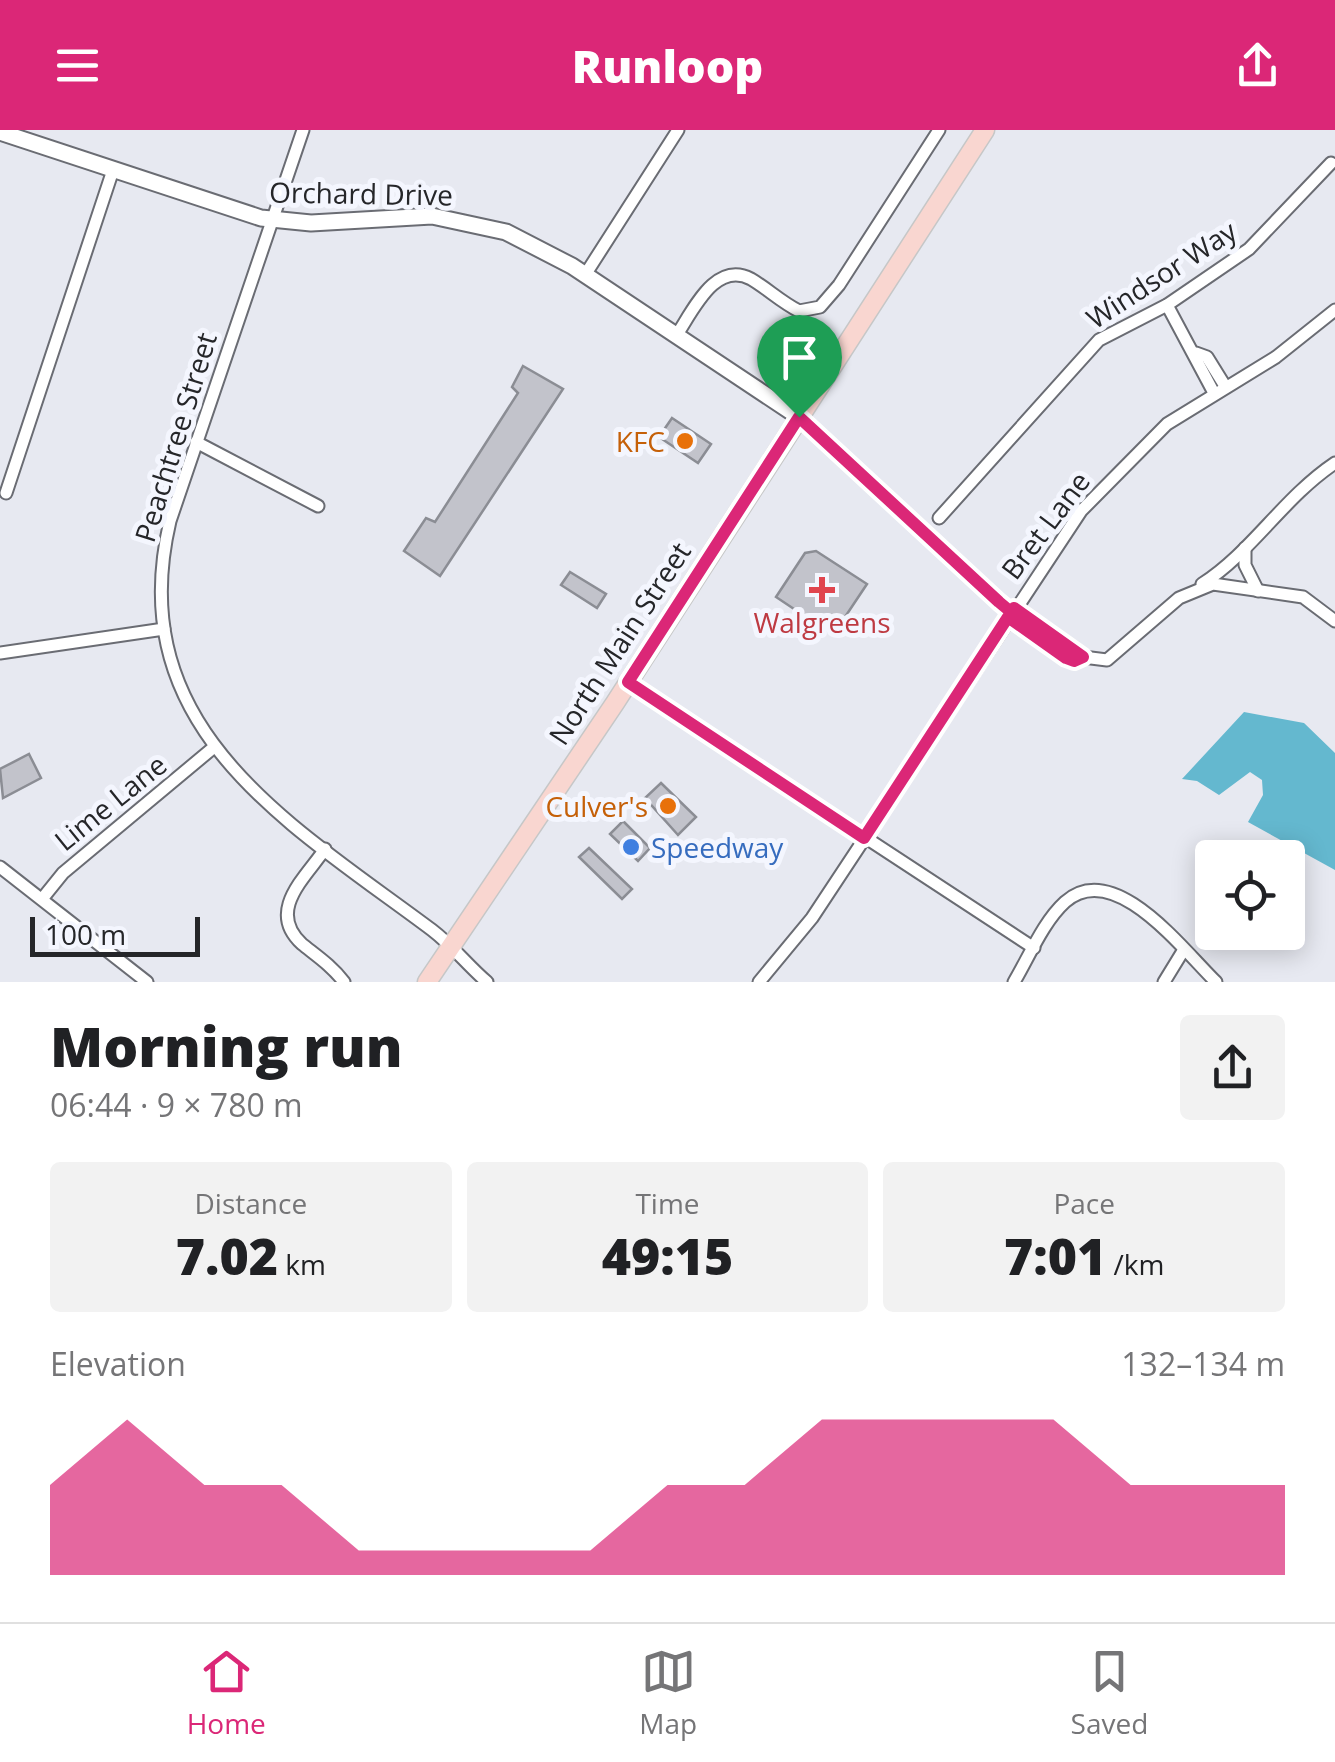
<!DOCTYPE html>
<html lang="en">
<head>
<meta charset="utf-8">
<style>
  :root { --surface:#fff; --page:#f2f2f2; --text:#202124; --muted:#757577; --line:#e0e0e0; --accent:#db2777 }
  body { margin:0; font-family:"Open Sans",sans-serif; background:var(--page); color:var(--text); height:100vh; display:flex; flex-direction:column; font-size:38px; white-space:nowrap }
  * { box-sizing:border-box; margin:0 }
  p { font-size:32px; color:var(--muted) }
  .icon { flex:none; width:55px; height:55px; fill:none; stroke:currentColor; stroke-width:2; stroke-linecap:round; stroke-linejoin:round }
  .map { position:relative; height:852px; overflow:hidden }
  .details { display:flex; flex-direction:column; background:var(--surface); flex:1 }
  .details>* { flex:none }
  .controls { position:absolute; left:1195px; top:710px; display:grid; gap:20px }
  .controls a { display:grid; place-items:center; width:110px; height:110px; border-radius:10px; background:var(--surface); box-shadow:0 5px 25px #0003; font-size:50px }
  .scale { position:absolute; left:30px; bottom:25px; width:170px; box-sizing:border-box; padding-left:10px; border:5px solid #252629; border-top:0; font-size:28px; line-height:35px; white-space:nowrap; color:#252629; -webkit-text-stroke:8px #f4f6fe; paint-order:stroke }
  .pin { position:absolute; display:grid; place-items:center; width:85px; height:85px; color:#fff; margin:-102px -42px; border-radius:50% 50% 50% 0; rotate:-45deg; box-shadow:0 0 10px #0007 }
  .pin .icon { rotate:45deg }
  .round { display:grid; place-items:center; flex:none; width:105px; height:105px; border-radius:10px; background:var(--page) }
  .summary { display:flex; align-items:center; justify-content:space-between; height:170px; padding:0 50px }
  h1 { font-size:55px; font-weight:800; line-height:75px }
  .figures { display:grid; grid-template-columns:repeat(3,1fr); gap:15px; height:170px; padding:10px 50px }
  .figures div { display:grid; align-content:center; border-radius:10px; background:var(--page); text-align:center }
  .figures b { font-size:50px; font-weight:800 }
  .figures small { font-size:28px; font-weight:400 }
  .figures p { font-size:28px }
  .chart { height:280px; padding:20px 50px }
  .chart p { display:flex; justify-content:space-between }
  .chart svg { width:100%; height:180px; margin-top:10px; fill:var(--accent); opacity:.7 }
  header { display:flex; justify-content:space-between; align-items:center; height:130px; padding:0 50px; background:var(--accent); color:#fff; font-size:45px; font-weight:800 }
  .dock { display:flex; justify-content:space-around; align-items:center; height:140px; border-top:2px solid var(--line); background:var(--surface); font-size:28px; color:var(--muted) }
  .dock a { display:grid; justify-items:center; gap:5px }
  .dock .selected { color:var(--accent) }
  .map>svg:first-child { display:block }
</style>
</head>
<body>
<header><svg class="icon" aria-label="menu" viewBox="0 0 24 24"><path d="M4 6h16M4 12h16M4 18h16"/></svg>Runloop<svg class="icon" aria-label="share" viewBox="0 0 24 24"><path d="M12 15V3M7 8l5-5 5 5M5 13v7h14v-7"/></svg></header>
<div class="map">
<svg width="1335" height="852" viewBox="0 0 1335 852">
  <rect width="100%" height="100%" fill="#e7e9f1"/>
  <polygon fill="#64b8cf" points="1244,582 1304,593 1335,623 1335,740 1248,692 1263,665 1262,650 1250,642 1219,665 1197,651 1182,649"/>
  <g fill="#c2c3cb" stroke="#8b8d94" stroke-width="2.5">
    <polygon points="523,236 563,259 440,446 404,421 426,388 435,392 518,263 512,257"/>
    <polygon points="672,288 711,314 698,333 659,307"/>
    <polygon points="816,421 867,454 833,505 776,467 805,423"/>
    <polygon points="570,442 606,464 597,478 561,455"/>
    <polygon points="29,624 41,648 3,668 0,639"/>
    <polygon points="661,653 696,687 678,705 645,668"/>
    <polygon points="623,691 650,718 638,731 610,704"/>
    <polygon points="589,718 632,759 622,769 579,727"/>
  </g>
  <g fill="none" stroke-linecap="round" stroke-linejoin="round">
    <defs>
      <g id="minor">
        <path d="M 303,0 L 170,391 C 121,599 289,693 432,800 C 453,816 468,836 487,852"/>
        <polyline points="585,145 678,0"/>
        <polyline points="1167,175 1214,263"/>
        <path d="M 676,206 C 693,181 715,130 751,149 C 768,159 781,172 799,181 L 820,177 L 839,155 L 939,0"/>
        <polyline points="1196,223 1207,227 1225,256"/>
        <polyline points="799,287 1011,482"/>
        <polyline points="196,312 318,376"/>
        <polyline points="6,363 113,40"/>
        <polyline points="939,388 1099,210 1167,175 1249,119 1331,33"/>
        <polyline points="1245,418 1245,435 1258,461"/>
        <path d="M 1202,454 C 1252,422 1283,368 1335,333"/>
        <polyline points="1015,477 1083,527"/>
        <polyline points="1008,487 1074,531 1083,527 1107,530 1179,468 1213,454 1303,467 1335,491"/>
        <polyline points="0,523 164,499"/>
        <polyline points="628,552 1034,818"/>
        <path d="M 325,719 C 305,748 266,781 302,814 C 317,826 332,836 344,852"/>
        <polyline points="0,737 147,852"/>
        <polyline points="42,769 63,743 213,618"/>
        <polyline points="759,852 812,788 1081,381 1167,294 1276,227 1335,180"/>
        <path d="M 1014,852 C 1029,827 1043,792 1065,772 C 1114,728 1183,820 1216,852"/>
        <polyline points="1164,852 1183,821"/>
      </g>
      <polyline id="tertiary" points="0,2 261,88 311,93 432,86 506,102 572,136 799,287"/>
      <polyline id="primary" points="427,852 615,573 985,0"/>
    </defs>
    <use href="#minor" stroke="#6a6c73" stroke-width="15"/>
    <use href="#tertiary" stroke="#6a6c73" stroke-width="19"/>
    <use href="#primary" stroke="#c6c7c7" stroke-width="21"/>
    <use href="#minor" stroke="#fff" stroke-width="11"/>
    <use href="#tertiary" stroke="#fff" stroke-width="15"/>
    <use href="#primary" stroke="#f9d6d0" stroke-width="18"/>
  </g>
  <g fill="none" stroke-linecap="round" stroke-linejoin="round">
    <defs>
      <polygon id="route" points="799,287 999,472 1011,482 1014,478 1083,527 1074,531 1066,528 1008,487 864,708 628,552"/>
    </defs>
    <use href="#route" stroke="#fff" stroke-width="20"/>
    <use href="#route" stroke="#db2777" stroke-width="12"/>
  </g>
  <g fill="#e8710a" stroke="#f4f6fe" stroke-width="4">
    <circle cx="685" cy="311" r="10"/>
    <circle cx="668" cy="676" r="10"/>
  </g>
  <path fill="#e0444e" stroke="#f4f6fe" stroke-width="4" d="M817 445h10v10h10v10h-10v10h-10v-10h-10v-10h10z"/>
  <circle fill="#3f7fe0" stroke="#f4f6fe" stroke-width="4" cx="631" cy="717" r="10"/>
  <g text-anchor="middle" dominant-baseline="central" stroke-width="10" stroke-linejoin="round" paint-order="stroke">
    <g font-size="28" fill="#252629" stroke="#f4f6fe">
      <text transform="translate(361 63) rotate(1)">Orchard Drive</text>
      <text transform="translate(1161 144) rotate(-33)">Windsor Way</text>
      <text transform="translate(175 307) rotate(-73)">Peachtree Street</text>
      <text transform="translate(1045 395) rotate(-53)">Bret Lane</text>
      <text transform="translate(619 513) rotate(-57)">North Main Street</text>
      <text transform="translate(110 672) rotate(-39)">Lime Lane</text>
    </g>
    <g font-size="28" fill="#c56008" stroke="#f4f6fe" text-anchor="end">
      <text x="665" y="311">KFC</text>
      <text x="648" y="676">Culver's</text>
    </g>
    <g font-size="28" fill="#be3a42" stroke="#f4f6fe">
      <text x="822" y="492">Walgreens</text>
    </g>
    <g font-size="28" fill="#366cbe" stroke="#f4f6fe" text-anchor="start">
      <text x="651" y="717">Speedway</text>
    </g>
  </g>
</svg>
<div class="controls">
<a><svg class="icon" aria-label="locate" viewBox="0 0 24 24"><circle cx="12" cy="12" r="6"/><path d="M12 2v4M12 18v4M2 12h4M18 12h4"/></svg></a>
</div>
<div class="scale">100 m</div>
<div class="pin" style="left:799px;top:287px;background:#1e9e55"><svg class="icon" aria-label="arrive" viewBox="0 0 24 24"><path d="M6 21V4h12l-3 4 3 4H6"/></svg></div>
</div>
<section class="details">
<div class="summary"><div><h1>Morning run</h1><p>06:44 · 9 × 780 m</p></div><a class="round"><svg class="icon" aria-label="share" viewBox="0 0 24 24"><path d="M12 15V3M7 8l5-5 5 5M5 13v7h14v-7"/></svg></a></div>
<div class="figures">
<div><p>Distance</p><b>7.02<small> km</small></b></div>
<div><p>Time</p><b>49:15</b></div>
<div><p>Pace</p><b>7:01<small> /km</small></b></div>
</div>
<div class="chart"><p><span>Elevation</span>132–134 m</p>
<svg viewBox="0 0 160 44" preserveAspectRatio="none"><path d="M0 44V22L10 6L20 22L30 22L40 38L50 38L60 38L70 38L80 22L90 22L100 6L110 6L120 6L130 6L140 22L150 22L160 22V44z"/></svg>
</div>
</section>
<nav class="dock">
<a class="selected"><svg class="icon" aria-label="home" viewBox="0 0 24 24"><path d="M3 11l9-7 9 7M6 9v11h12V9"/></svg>Home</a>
<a><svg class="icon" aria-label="map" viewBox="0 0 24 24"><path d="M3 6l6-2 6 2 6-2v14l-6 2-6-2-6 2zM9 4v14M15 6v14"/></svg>Map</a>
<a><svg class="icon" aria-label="saved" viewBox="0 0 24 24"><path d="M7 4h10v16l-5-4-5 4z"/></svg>Saved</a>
</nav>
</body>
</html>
